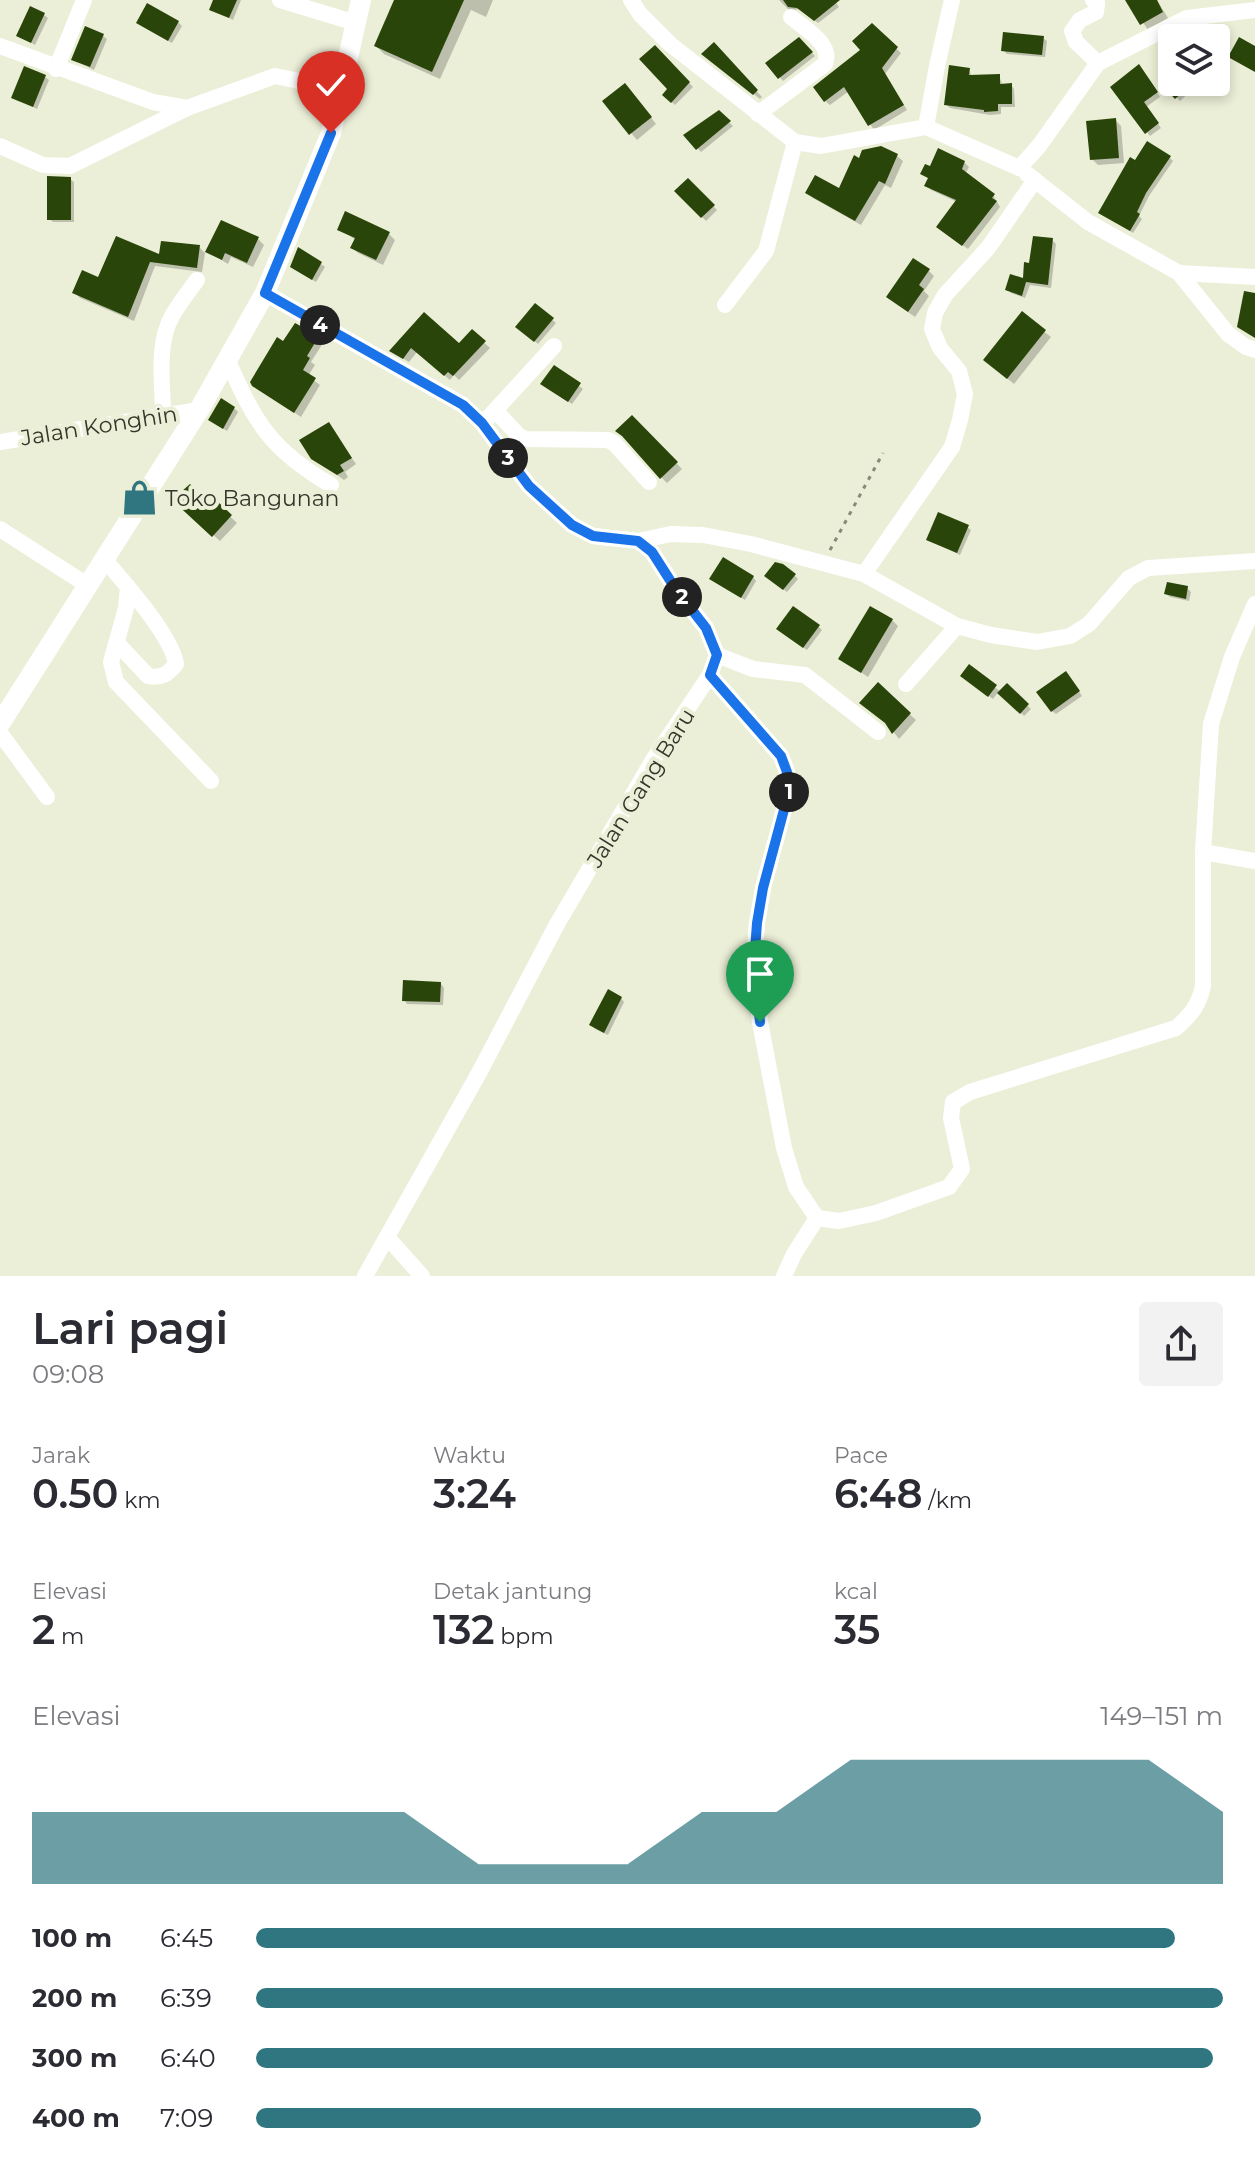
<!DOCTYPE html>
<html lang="id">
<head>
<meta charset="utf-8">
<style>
  :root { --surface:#fff; --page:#f2f2f3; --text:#2b2b33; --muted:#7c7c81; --accent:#2f7681 }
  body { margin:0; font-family:Montserrat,sans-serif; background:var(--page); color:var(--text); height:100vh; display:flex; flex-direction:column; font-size:30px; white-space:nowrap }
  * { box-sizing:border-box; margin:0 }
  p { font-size:26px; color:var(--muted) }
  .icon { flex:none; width:44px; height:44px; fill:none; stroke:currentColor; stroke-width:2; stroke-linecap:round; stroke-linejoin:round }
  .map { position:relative; height:1276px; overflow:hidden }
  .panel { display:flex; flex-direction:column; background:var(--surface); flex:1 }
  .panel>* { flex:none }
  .fabs { position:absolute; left:1158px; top:24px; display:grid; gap:16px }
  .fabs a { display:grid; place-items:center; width:72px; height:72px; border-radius:8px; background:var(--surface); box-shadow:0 4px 12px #0003; font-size:40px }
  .pin { position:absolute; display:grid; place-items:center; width:68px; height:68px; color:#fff; margin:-82px -34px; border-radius:50% 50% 50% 0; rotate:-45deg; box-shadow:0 0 8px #0007 }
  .pin .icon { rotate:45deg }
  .km { position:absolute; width:40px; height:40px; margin:-20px; border-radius:50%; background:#222; color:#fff; font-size:22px; line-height:40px; text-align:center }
  .round { display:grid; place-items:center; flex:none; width:84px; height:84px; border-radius:8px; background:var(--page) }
  .overview { display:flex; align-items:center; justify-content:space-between; height:136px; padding:0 32px }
  h1 { font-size:44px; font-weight:600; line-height:60px }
  .figures { display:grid; grid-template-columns:repeat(3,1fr); gap:12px; height:136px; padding:8px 32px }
  .figures div { display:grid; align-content:center }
  .figures b { font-size:40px; font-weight:600 }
  .figures small { font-size:22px; font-weight:400 }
  .figures p { font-size:22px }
  .chart { height:224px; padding:16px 32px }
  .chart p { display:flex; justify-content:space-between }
  .chart svg { width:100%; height:144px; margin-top:8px; fill:var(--accent); opacity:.7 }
  ul { padding:0 32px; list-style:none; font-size:26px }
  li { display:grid; grid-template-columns:128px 96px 1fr; align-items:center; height:60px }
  li i { height:20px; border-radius:10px; background:var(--accent) }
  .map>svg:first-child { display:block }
</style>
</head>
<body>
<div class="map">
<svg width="1255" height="1276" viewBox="0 0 1255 1276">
  <rect width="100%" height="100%" fill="#ecefd7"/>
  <g fill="#0003">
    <polygon points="215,0 241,0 233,20 211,9"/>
    <polygon points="396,0 493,0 486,17 471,10 440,79 384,54 376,46"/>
    <polygon points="779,0 834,0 839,7 818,23 799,9 790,11"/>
    <polygon points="1128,0 1157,0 1168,18 1148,30"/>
    <polygon points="44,15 48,18 35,45 18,35"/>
    <polygon points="178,22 182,26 172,43 142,26"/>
    <polygon points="872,26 901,53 885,74 907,110 874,130 849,91 830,105 825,101 863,50"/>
    <polygon points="1203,30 1209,38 1189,38 1188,35"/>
    <polygon points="103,36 107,39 94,70 74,60"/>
    <polygon points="1043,38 1047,41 1045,57 1007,54 1003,50"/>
    <polygon points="799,40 815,56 783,81 768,63"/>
    <polygon points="714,45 762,97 760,99 710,60"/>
    <polygon points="655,47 693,87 675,105 664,95 670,89"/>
    <polygon points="1216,52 1222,65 1216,68"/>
    <polygon points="969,70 972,77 999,76 1003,86 1011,85 1014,89 1015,107 1001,107 1001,114 990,115 950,108 946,104"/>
    <polygon points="1142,70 1160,97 1146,107 1161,128 1150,136 1113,88"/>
    <polygon points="1172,73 1172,82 1186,82 1193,89 1180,101 1162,82"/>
    <polygon points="45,77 49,80 37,109 13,97"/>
    <polygon points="631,92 656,124 637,140 605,102"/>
    <polygon points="719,113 733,126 701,152 686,136"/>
    <polygon points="1115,120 1121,126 1124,163 1098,165 1092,159"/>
    <polygon points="897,156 903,161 891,188 885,185 861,225 813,198 807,193 840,191 860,160"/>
    <polygon points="1169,157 1173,161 1149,196 1139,216 1142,219 1133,233 1104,215"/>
    <polygon points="964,162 969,167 965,174 993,195 1000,207 968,249 943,231 957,202 931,190 926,185 929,179 923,174"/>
    <polygon points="70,179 74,182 74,222 53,222 49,219"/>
    <polygon points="688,180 717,210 706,221 677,191"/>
    <polygon points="339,229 389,234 395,240 383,265 358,253 352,247 356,240"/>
    <polygon points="258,239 264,245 253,267 231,257 228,264 208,252"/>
    <polygon points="1052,240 1056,244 1051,288 1030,285 1025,298 1011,293 1008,290 1025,281 1031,265"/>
    <polygon points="199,247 205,253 202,272 155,266 134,321 80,298 75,293 161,257"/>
    <polygon points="321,264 325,267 316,282 296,270"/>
    <polygon points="928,270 934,276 924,291 929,296 915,317 895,303"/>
    <polygon points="535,305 556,323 538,344 518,326"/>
    <polygon points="424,314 459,346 472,332 490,348 459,380 454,375 450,380 417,352 409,362 397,355"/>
    <polygon points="1022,314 1051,337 1014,384 992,366"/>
    <polygon points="318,338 323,343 311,362 315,365 308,376 320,385 301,417 253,385 284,344"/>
    <polygon points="554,367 583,389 572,404 546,387"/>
    <polygon points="234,408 238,412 227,431 214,423"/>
    <polygon points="632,417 682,469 667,483 661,477"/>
    <polygon points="328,424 356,464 345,472 348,477 344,480 312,457"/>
    <polygon points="175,500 212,507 216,503 237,523 220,541"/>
    <polygon points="967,527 971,530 960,555 929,540"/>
    <polygon points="794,575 798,579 787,592 770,579"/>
    <polygon points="753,577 756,581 745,600 716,582"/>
    <polygon points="1187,588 1191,592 1189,601 1170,597 1166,594"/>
    <polygon points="892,620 898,626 868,677 841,659"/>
    <polygon points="818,626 822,630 807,650 782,633"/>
    <polygon points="969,667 1001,692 1007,686 1031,709 1024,716 999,691 993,699 966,679"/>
    <polygon points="1069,677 1082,696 1056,714 1052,711"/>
    <polygon points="878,685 916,720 899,739 888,725"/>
    <polygon points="441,984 444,988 443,1005 407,1004 404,1000"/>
    <polygon points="621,998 624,1002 608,1035 595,1029 592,1025"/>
  </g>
  <g fill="#2a450a">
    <polygon points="213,0 237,0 229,18 209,10"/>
    <polygon points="394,0 464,0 432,72 374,46"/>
    <polygon points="783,0 840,0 814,21 797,8 788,7"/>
    <polygon points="1125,0 1157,0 1163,12 1140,25"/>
    <polygon points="147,3 179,21 168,41 136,23"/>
    <polygon points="30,6 45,13 31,43 16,36"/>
    <polygon points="872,23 898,47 882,68 904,105 868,126 844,87 824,102 813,87 860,50 852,41"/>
    <polygon points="85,26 104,34 90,67 71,60"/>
    <polygon points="1003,32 1044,36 1042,55 1001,51"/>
    <polygon points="799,37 813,52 778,79 765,63"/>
    <polygon points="1239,37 1255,46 1255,72 1228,57"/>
    <polygon points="714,42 758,90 753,95 701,54"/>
    <polygon points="655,45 690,82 671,103 662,95 667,89 639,59"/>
    <polygon points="1139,64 1158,92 1144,102 1159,123 1145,134 1110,87"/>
    <polygon points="949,65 970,68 969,75 1000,74 1000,84 1012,83 1012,104 998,104 998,111 984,112 984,110 944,105"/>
    <polygon points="24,66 46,75 33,107 11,98"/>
    <polygon points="1159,82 1194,82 1175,99"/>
    <polygon points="625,83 652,117 629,135 602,101"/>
    <polygon points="719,110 731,121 696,150 683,135"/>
    <polygon points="1116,118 1119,158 1090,160 1086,121"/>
    <polygon points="1147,141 1171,156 1146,193 1137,212 1140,214 1130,231 1098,213 1130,157 1135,160"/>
    <polygon points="881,146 898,154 885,184 879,181 855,221 805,193 815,175 839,188 854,155 859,158 862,150"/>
    <polygon points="938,148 965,161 962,169 995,194 992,198 997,201 962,246 936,227 956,200 924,186 928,178 920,174 925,164 930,166"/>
    <polygon points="47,176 71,177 71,220 47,220"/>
    <polygon points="688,178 715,205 701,218 674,191"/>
    <polygon points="345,211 390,232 376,260 350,248 355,238 337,230"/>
    <polygon points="221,220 259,237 247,263 225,253 222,260 205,252"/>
    <polygon points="116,236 159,254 161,241 200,245 197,268 150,262 128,317 72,293 82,270 98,277"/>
    <polygon points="1033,236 1053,238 1048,285 1026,282 1022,296 1005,290 1010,274 1023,278 1024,262 1029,263"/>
    <polygon points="298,247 322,262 312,280 290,267"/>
    <polygon points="913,258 930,269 919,285 924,289 908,312 886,297"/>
    <polygon points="1244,291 1255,293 1255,338 1237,327"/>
    <polygon points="535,303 554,318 534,342 515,327"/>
    <polygon points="1022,311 1046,330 1007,379 983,360"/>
    <polygon points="424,312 459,343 472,329 486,341 453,376 448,372 444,376 411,348 403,359 389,351"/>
    <polygon points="295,323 319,336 307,356 310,358 303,370 316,378 294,413 252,386 250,382 277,337 283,341"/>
    <polygon points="554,365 581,383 568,402 540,384"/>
    <polygon points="221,398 235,407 223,429 208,420"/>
    <polygon points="632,415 678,462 660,479 622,436 615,431"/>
    <polygon points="329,422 352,458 340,465 344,471 337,475 311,459 299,440"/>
    <polygon points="190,484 212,505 216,500 232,515 212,537 172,500"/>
    <polygon points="938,512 969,525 957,553 926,540"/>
    <polygon points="723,557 754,576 741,598 709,579"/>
    <polygon points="775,562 783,564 796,574 783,590 764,576"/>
    <polygon points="1167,582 1188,586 1186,599 1164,594"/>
    <polygon points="793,606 820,625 803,648 776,629"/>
    <polygon points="870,606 893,619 861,673 838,659"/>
    <polygon points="969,664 997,685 988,697 960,676"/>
    <polygon points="1066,671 1080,691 1051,712 1036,692"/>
    <polygon points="878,682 911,713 892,734 885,723 859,703"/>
    <polygon points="1007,683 1029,704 1020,714 997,693"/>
    <polygon points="403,980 441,982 440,1002 402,1001"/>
    <polygon points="608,989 622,997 604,1033 589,1025"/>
  </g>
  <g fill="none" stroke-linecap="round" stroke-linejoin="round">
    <polyline stroke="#878979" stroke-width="3" stroke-dasharray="4 6" stroke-linecap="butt" points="830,550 883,453"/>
    <g stroke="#fff" stroke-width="16">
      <polyline points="280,0 356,23"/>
      <polyline points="631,0 640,14 670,44 795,142 821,146 926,127 1019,168 1039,146 1098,63 1187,18 1255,10"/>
      <polyline points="1093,0 1097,3 1096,12 1080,20 1072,31 1076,42 1098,63"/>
      <polyline points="0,46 153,102 187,108 275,76 341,90"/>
      <polyline points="56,69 84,0"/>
      <path d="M 758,114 L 825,64 C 833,44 805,29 791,17"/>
      <polyline points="926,127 937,66 952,0"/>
      <polyline points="0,146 43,165 70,166 187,108"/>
      <polyline points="1027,174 1088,222 1179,273 1228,334 1246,347 1255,350"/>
      <polyline points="1179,273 1255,277"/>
      <polyline points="265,293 463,405 482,423 529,486 572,525 593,536 638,541 652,552 675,588 706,628 717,655 710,675 653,760 556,926 479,1073 365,1276"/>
      <polyline points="725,305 766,251 795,142"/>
      <path d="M 228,361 C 255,423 271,450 331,485"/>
      <polyline points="496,411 519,436 526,439 608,440 614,443 649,482"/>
      <path d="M 163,416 C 163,384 156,345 172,316 C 179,304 188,292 197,280"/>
      <polyline points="489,417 554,346"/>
      <polyline points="0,442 199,410"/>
      <polyline points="0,529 87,585"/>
      <polyline points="638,541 671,534 703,535 751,544 864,574 957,626 991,635 1037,642 1070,636 1089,624 1129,578 1148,568 1255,561"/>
      <path d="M 104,559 C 123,581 172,636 176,664 C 168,674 161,679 148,676 L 118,644"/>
      <polyline points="864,574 952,447 960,420 965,394 959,371 940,348 932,329 935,313 945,295 988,248 1035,180"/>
      <polyline points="128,587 126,608 111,662 116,682 211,781"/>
      <polyline points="717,655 753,669 805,675 878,732"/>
      <path d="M 710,675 L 781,756 L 787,772 L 789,791 L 763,888 L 757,923 L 754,964 L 760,1022 L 784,1148 L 796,1187 L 817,1218 L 839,1221 L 876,1213 L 949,1187 L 962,1169 L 951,1118 L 953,1102 L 970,1092 L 1176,1028 C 1191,1015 1199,1005 1203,986 L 1203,852 L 1211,724 L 1232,657 L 1255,604"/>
      <polyline points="906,684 957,626"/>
      <polyline points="0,733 47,797"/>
      <polyline points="1203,852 1255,861"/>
      <polyline points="388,1238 422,1276"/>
      <polyline points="784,1276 794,1254 817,1218"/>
    </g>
    <polyline stroke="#fff" stroke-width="20" points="0,724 199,410 265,293 331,133 361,0"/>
  </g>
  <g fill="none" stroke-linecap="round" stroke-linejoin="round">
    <defs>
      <polyline id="route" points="331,133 265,293 463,405 482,423 529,486 572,525 593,536 638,541 652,552 675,588 706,628 717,655 710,675 781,756 787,772 789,791 763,888 757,923 754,964 760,1022"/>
    </defs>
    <use href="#route" stroke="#fff" stroke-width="16"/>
    <use href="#route" stroke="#1a73e8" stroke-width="10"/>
  </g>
  <defs>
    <symbol id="shop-bare" viewBox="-9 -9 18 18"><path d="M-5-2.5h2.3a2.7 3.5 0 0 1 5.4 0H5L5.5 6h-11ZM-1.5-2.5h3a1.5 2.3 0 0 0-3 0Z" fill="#2f7681" stroke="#ecefd7" stroke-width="2.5" paint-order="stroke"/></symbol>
  </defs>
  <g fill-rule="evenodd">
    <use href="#shop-bare" x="114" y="472" width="51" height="51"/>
  </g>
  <g text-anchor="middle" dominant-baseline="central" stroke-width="8" stroke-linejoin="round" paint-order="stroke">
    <g font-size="22" fill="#34352b" stroke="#ecefd7">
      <text transform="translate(99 426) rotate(-9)">Jalan Konghin</text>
      <text transform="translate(641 788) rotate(-58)">Jalan Gang Baru</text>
    </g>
    <g font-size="22" fill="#34352b" stroke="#ecefd7" text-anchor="start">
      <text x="165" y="498">Toko Bangunan</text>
    </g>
  </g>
</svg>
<div class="fabs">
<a><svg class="icon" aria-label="layers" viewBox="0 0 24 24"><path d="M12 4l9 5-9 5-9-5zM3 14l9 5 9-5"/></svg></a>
</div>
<div class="pin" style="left:760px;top:1022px;background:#1e9e55"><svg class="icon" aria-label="arrive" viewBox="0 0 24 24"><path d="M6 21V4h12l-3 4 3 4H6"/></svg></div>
<div class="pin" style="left:331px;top:133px;background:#d93025"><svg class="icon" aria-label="check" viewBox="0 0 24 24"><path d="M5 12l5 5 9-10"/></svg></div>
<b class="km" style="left:789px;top:792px">1</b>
<b class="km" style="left:682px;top:597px">2</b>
<b class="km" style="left:508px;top:458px">3</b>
<b class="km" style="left:320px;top:325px">4</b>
</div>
<section class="panel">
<div class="overview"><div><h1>Lari pagi</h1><p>09:08</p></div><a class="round"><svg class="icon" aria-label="share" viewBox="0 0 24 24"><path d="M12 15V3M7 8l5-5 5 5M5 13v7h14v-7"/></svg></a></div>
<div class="figures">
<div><p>Jarak</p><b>0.50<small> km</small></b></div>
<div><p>Waktu</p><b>3:24</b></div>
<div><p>Pace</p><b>6:48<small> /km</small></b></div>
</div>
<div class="figures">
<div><p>Elevasi</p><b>2<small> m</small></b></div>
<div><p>Detak jantung</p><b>132<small> bpm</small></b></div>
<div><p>kcal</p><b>35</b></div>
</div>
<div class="chart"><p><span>Elevasi</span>149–151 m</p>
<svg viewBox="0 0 160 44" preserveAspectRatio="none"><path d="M0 44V22L10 22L20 22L30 22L40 22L50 22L60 38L70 38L80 38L90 22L100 22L110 6L120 6L130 6L140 6L150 6L160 22V44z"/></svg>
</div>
<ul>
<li><b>100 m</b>6:45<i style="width:95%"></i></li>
<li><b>200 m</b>6:39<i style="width:100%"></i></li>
<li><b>300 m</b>6:40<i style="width:99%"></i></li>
<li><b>400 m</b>7:09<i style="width:75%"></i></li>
</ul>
</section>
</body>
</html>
